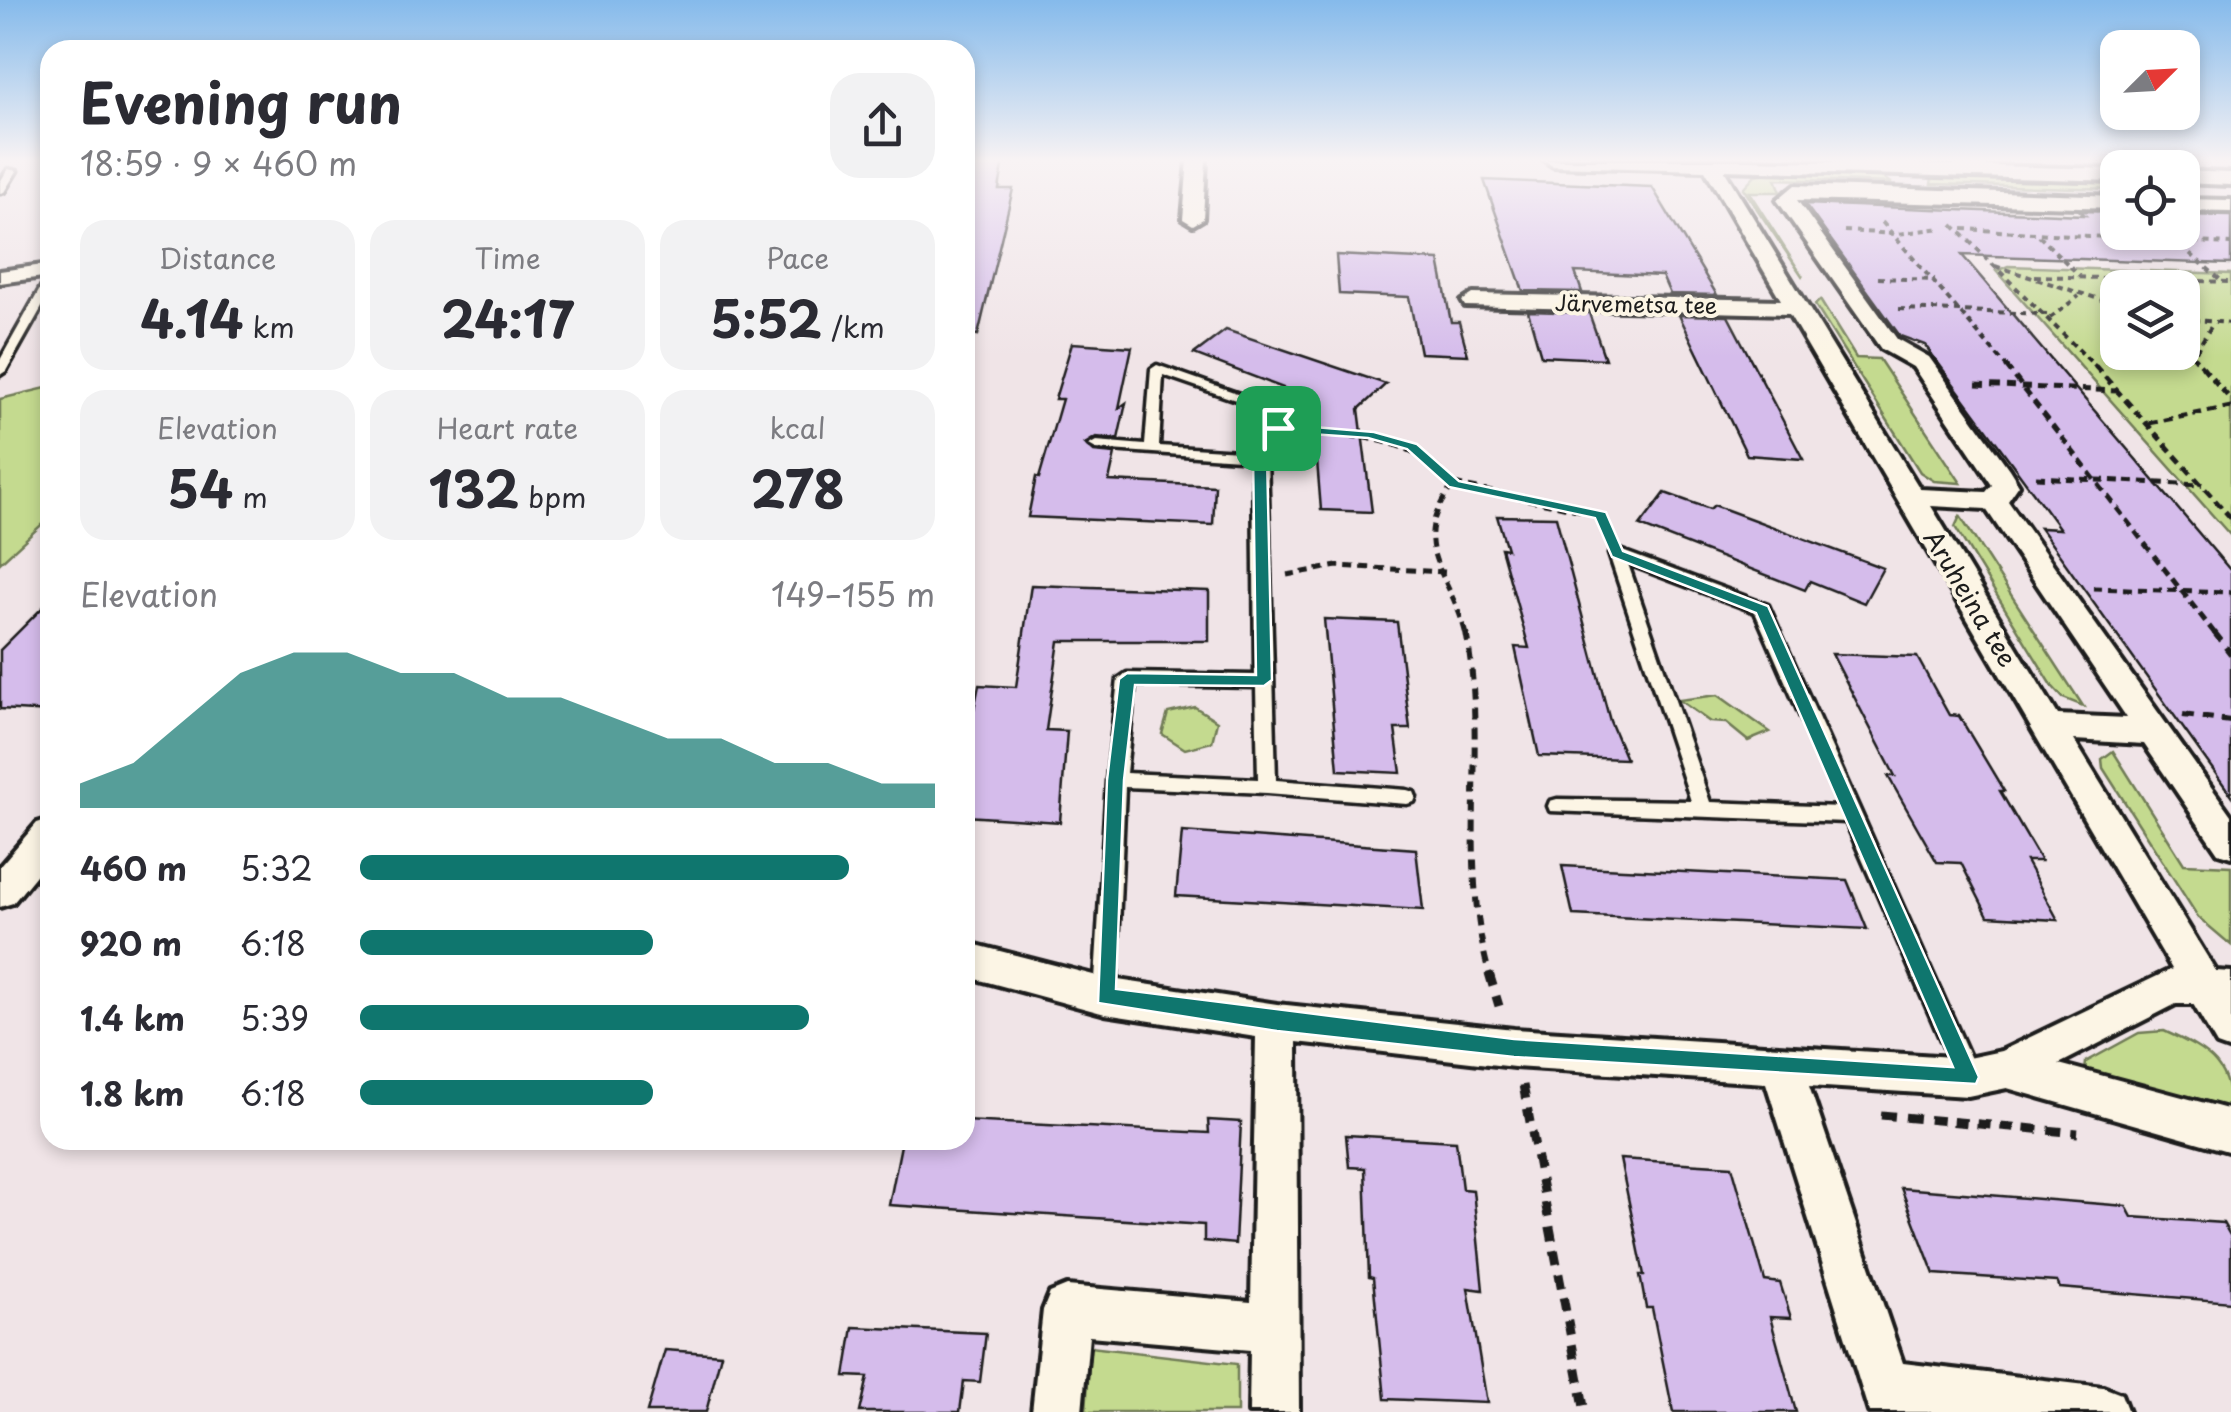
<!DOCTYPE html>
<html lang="en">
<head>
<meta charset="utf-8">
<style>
  :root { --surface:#fff; --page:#f2f2f3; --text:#2b2b33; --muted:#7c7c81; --accent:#0f766e }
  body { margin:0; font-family:"Playpen Sans",sans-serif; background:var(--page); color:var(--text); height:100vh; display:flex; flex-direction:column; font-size:38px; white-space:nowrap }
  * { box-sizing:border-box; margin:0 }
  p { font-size:32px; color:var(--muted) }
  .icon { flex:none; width:55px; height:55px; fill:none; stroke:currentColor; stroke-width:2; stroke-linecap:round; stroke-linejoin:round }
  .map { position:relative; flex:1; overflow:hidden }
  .panel { position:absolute; left:40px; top:40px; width:935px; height:1110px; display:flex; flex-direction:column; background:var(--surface); border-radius:30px; box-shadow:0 5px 15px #0003 }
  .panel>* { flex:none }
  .needle { width:65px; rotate:66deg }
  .tools { position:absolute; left:2100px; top:30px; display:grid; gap:20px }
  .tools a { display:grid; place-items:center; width:100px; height:100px; border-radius:20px; background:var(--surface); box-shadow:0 5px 15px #0003; font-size:50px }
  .pin { position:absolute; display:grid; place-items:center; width:85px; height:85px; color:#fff; margin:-42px; border-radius:20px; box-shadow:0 5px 15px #0006 }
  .round { display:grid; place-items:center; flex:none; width:105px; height:105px; border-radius:30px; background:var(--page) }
  .overview { display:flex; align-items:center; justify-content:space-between; height:170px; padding:0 40px }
  h1 { font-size:55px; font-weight:700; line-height:75px }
  .metrics { display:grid; grid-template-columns:repeat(3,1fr); gap:15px; height:170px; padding:10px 40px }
  .metrics div { display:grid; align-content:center; border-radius:25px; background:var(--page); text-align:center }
  .metrics b { font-size:50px; font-weight:700 }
  .metrics small { font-size:28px; font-weight:400 }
  .metrics p { font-size:28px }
  .chart { height:280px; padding:20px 40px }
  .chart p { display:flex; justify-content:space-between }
  .chart svg { width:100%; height:180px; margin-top:10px; fill:var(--accent); opacity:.7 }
  ul { padding:0 40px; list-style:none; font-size:32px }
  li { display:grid; grid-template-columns:160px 120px 1fr; align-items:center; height:75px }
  li i { height:25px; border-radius:12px; background:var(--accent) }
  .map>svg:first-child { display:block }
</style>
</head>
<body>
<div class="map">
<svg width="2231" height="1412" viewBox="0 0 2231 1412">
  <rect width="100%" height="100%" fill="#f0e4e7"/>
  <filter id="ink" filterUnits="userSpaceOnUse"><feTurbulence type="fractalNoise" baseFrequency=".01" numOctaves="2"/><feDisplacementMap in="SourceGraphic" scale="20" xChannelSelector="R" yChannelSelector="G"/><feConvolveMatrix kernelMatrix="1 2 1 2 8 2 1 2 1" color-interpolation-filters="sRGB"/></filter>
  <g filter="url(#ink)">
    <g fill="#c4da8f" stroke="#707b56" stroke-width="2.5" fill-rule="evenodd">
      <polygon points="1774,172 1879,176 1892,183 1776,179 1781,192 1749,192 1803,277 1743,188 1755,175"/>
      <polygon points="1941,177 2107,183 2117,189 1931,184 1932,178"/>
      <path d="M 2008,266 L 2231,274 L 2231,536 L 1996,271 ZM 2118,288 L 2182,288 L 2182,352 L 2118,352 Z"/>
      <polygon points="1820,300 1856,358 1879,359 1961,483 1934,481 1920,472 1815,305"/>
      <polygon points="50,387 50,517 0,563 0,399"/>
      <polygon points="1960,516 2083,706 2063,698 2053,687 1955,527"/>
      <polygon points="1718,695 1770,732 1748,741 1726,723 1710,722 1679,700"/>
      <polygon points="1195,707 1217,721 1212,742 1185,749 1162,734 1168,713"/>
      <polygon points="2113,751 2184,864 2231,866 2231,945 2198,917 2103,768 2102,759"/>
      <path d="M 2164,1031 C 2213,1053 2231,1065 2231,1120 L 2085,1072 L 2086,1062 L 2139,1033 Z"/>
      <polygon points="1090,1347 1237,1364 1237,1412 1086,1412"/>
    </g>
    <g fill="#d5bceb" stroke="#1c1c1c" stroke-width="2.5">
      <polygon points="965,160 1004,160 999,189 1013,189 978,335 965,333"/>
      <polygon points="1484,180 1652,187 1717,295 1670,294 1662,276 1575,272 1582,292 1523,291"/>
      <polygon points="1805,204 2085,215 2080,211 2118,212 2118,232 2182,232 2182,215 2231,216 2231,264 1962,255 2231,571 2231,795 2040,528 2060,529 1925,345 1900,336"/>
      <polygon points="1336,255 1439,260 1451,322 1459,322 1468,355 1420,353 1409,297 1339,294"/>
      <polygon points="1528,311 1589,313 1605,359 1541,356"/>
      <polygon points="1679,315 1728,316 1803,459 1747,455"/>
      <polygon points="1226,330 1386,384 1359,409 1372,512 1321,510 1312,399 1194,354"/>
      <polygon points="1072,343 1132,347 1119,408 1126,403 1118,439 1096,437 1085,444 1094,452 1115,454 1109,481 1215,486 1213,525 1028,517 1036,477 1039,478 1062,399 1055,399"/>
      <polygon points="1665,493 1710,509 1714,505 1883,568 1864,603 1810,581 1805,590 1640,526"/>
      <polygon points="1497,516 1556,517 1610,721 1626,759 1539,756 1515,647 1529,648 1501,548 1507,549"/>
      <polygon points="1031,585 1209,591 1209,641 1059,641 1046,730 1067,731 1060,822 965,816 973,764 965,763 965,753 979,685 1016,687"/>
      <polygon points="50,600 50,712 0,709 0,650"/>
      <polygon points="1324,619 1397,622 1410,729 1395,729 1401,773 1338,770"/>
      <polygon points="1832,654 1917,657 1949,715 1959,716 2004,791 2000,791 2041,861 2026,861 2058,920 1988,916 1961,863 1937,862 1888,776 1895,776"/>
      <polygon points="1182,832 1416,849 1423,910 1176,896"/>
      <polygon points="1562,866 1847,880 1867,929 1573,915"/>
      <polygon points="1208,1120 1241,1122 1235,1244 1204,1241 1204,1225 889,1205 902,1140 965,1140 965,1121 1209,1133"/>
      <polygon points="1346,1135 1456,1141 1462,1189 1473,1190 1483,1290 1468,1288 1487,1403 1385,1399 1373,1278 1369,1277 1365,1168 1349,1167"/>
      <polygon points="1620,1159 1732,1166 1765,1281 1780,1283 1791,1318 1770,1317 1796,1412 1673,1412 1652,1308 1646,1308 1640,1275 1644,1275"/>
      <polygon points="1901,1188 2126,1206 2132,1217 2223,1223 2231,1237 2231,1302 2060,1288 2057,1282 1934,1274"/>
      <polygon points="853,1327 986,1333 980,1382 964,1381 960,1412 860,1412 868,1377 845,1376"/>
      <polygon points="665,1350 721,1354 706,1412 647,1412"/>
    </g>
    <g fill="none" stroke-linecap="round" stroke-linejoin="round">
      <defs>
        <g id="lane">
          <polygon points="8,169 17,171 4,192 0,193 0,182"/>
          <polygon points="50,278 50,293 6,371 0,375 0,360 44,282"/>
          <path d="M 1157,365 L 1294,413 L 1267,456 L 1276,780 L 1407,790 L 1414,792 L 1416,797 L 1414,802 L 1407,804 L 1267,793 L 1125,787 L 1116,996 L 1113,1003 L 1105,1005 L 1097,1003 L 1094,996 L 1107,780 L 1118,679 L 1127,673 L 1255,675 L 1253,460 L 1096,449 L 1089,445 L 1096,441 L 1145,445 L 1151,369 ZM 1163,375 L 1279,415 L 1256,452 L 1159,446 ZM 1135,685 L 1256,687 L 1258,779 L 1126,773 Z"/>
          <path d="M 1617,549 L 1768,605 L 1979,1077 L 1976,1084 L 1968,1087 L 1960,1084 L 1846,822 L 1550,811 L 1548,806 L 1550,801 L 1557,799 L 1691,801 L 1609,554 ZM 1628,564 L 1755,612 L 1840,807 L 1710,802 Z"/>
        </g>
        <g id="street">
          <polygon points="1188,160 1206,160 1203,219 1193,225 1183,219"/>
          <path d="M 1544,160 L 1749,160 L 2118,169 L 2118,181 L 1724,170 L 1920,489 L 1986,492 L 1992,485 L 1913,367 L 1881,349 L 1777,200 L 1795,185 L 2118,196 L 2118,208 L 1797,200 L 1897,339 L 1929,357 L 2009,469 L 2019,485 L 2008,501 L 2231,815 L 2231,857 L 2218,853 L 2144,744 L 2074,740 L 2216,971 L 2231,972 L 2231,1050 L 2217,1045 L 2193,1004 L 2176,1004 L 2059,1064 L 2231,1110 L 2231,1152 L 2007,1088 L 1968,1096 L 1809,1086 L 1903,1363 L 2103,1387 L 2121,1394 L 2128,1412 L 1869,1412 L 1766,1083 L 1514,1067 L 1297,1042 L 1299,1412 L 1249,1412 L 1250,1350 L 1089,1336 L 1082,1412 L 1032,1412 L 1043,1310 L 1050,1293 L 1067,1286 L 1251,1302 L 1256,1037 L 1105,1014 L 965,976 L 965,942 L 1105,978 L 1277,1004 L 1514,1029 L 1968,1058 L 2001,1051 L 2172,969 L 1789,314 L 1465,306 L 1462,301 L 1473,294 L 1781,300 L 1705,170 L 1553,166 ZM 1931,506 L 1986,509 L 2127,718 L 2058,715 Z"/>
          <polygon points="2182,171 2231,173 2231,185 2182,183"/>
          <polygon points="2182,199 2231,200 2231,212 2182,211"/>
          <polygon points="50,264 50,276 0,283 0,271"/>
          <polygon points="50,819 50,858 13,903 0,907 0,866 37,823"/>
        </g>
      </defs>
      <use href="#lane" stroke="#1c1c1c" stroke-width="7"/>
      <use href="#street" stroke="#1c1c1c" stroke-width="8"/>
      <g stroke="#1c1c1c" stroke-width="4" stroke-dasharray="6 5" stroke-linecap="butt">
        <polyline points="1882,222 2008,368"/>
        <polyline points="1953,225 2097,368"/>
        <polyline points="1963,229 2231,244"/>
        <polyline points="1844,231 1897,234 1941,228"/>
        <polyline points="2165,232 2222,281"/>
        <polyline points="2039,236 2080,276"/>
        <polyline points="1995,266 2118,305"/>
        <polyline points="2035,276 2231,282"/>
        <polyline points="1878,278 1935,280"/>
        <polyline points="1899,309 2047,314"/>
        <polyline points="2050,318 2079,296"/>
        <polyline points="2182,319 2231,323"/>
        <polyline points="2204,368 2193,356 2212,325"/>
      </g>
      <g stroke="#1c1c1c" stroke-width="5" stroke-dasharray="9 6" stroke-linecap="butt">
        <polyline points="2006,366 2216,635"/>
        <polyline points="2095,366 2231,518"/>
        <polyline points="2202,366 2231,400"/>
        <polyline points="1976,385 2118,391"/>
        <polyline points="2149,423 2231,407"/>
        <path d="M 1304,432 C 1362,437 1413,437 1454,484 C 1405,547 1450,570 1466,635"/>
        <polyline points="2036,477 2202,485"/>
        <polyline points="1454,484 1601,515 1608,532"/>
        <polyline points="1287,575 1337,566 1445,572"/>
        <polyline points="2093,588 2231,592"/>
      </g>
      <g stroke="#1c1c1c" stroke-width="6" stroke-dasharray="11 8" stroke-linecap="butt">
        <path d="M 1466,632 C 1488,745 1457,864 1490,976"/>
        <polyline points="2214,632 2231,654"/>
        <polyline points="2183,715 2231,721"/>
      </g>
      <g stroke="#1c1c1c" stroke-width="9" stroke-dasharray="14 10" stroke-linecap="butt">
        <polyline points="1489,973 1499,1006"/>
        <polyline points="1523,1085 1585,1412"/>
        <polyline points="1881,1115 2078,1133"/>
      </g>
      <use href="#lane" fill="#fcf5e5" fill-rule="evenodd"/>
      <use href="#street" fill="#fcf5e5" fill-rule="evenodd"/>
    </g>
  </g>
  <linearGradient id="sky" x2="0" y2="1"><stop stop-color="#85baeb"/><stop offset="0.45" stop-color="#f8f3f4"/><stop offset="1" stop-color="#f8f3f4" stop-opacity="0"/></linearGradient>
  <rect width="2231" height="357" fill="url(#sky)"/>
  <path fill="#0f766e" stroke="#fff" stroke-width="2.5" fill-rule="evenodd" d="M 1278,424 L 1374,432 L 1417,444 L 1459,481 L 1606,512 L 1623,551 L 1768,606 L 1979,1077 L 1976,1084 L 1514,1057 L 1277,1031 L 1098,1003 L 1107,780 L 1119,679 L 1127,673 L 1256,675 L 1253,456 ZM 1282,432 L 1368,438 L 1407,449 L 1449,487 L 1595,518 L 1612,557 L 1756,613 L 1953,1067 L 1514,1039 L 1116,989 L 1124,780 L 1135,685 L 1264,686 L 1272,680 L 1267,456 Z"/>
  <g text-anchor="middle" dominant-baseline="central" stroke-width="8" stroke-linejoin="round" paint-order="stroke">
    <g font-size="22" fill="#1c1c1c" stroke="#fcf5e5">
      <text transform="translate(1636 303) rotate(1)">Järvemetsa tee</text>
    </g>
    <g font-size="25" fill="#1c1c1c" stroke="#fcf5e5">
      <text transform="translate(1971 598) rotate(59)">Aruheina tee</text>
    </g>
  </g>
</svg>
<div class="tools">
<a><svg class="needle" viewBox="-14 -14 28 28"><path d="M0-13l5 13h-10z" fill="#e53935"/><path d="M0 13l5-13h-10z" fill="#7c7c81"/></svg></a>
<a><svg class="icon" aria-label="locate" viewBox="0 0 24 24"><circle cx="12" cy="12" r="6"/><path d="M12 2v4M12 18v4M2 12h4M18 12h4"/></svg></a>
<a><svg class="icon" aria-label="layers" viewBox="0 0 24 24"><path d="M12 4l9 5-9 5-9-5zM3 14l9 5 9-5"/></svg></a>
</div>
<div class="pin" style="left:1278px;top:428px;background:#1e9e55"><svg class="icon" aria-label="arrive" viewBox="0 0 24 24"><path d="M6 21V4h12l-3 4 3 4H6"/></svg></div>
<section class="panel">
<div class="overview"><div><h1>Evening run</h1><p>18:59 · 9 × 460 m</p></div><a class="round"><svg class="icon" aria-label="share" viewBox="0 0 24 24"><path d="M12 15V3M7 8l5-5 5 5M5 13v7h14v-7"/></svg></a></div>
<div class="metrics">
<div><p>Distance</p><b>4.14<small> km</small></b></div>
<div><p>Time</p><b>24:17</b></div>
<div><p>Pace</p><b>5:52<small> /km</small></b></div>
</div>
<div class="metrics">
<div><p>Elevation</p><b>54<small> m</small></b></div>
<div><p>Heart rate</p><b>132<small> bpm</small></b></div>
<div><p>kcal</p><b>278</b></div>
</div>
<div class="chart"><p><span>Elevation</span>149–155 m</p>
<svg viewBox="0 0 160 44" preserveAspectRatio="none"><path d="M0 44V38L10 33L20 22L30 11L40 6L50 6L60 11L70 11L80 17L90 17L100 22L110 27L120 27L130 33L140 33L150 38L160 38V44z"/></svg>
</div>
<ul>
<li><b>460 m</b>5:32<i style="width:85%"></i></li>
<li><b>920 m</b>6:18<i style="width:51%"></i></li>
<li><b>1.4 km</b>5:39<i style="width:78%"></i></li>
<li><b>1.8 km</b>6:18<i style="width:51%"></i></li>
</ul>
</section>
</div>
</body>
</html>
